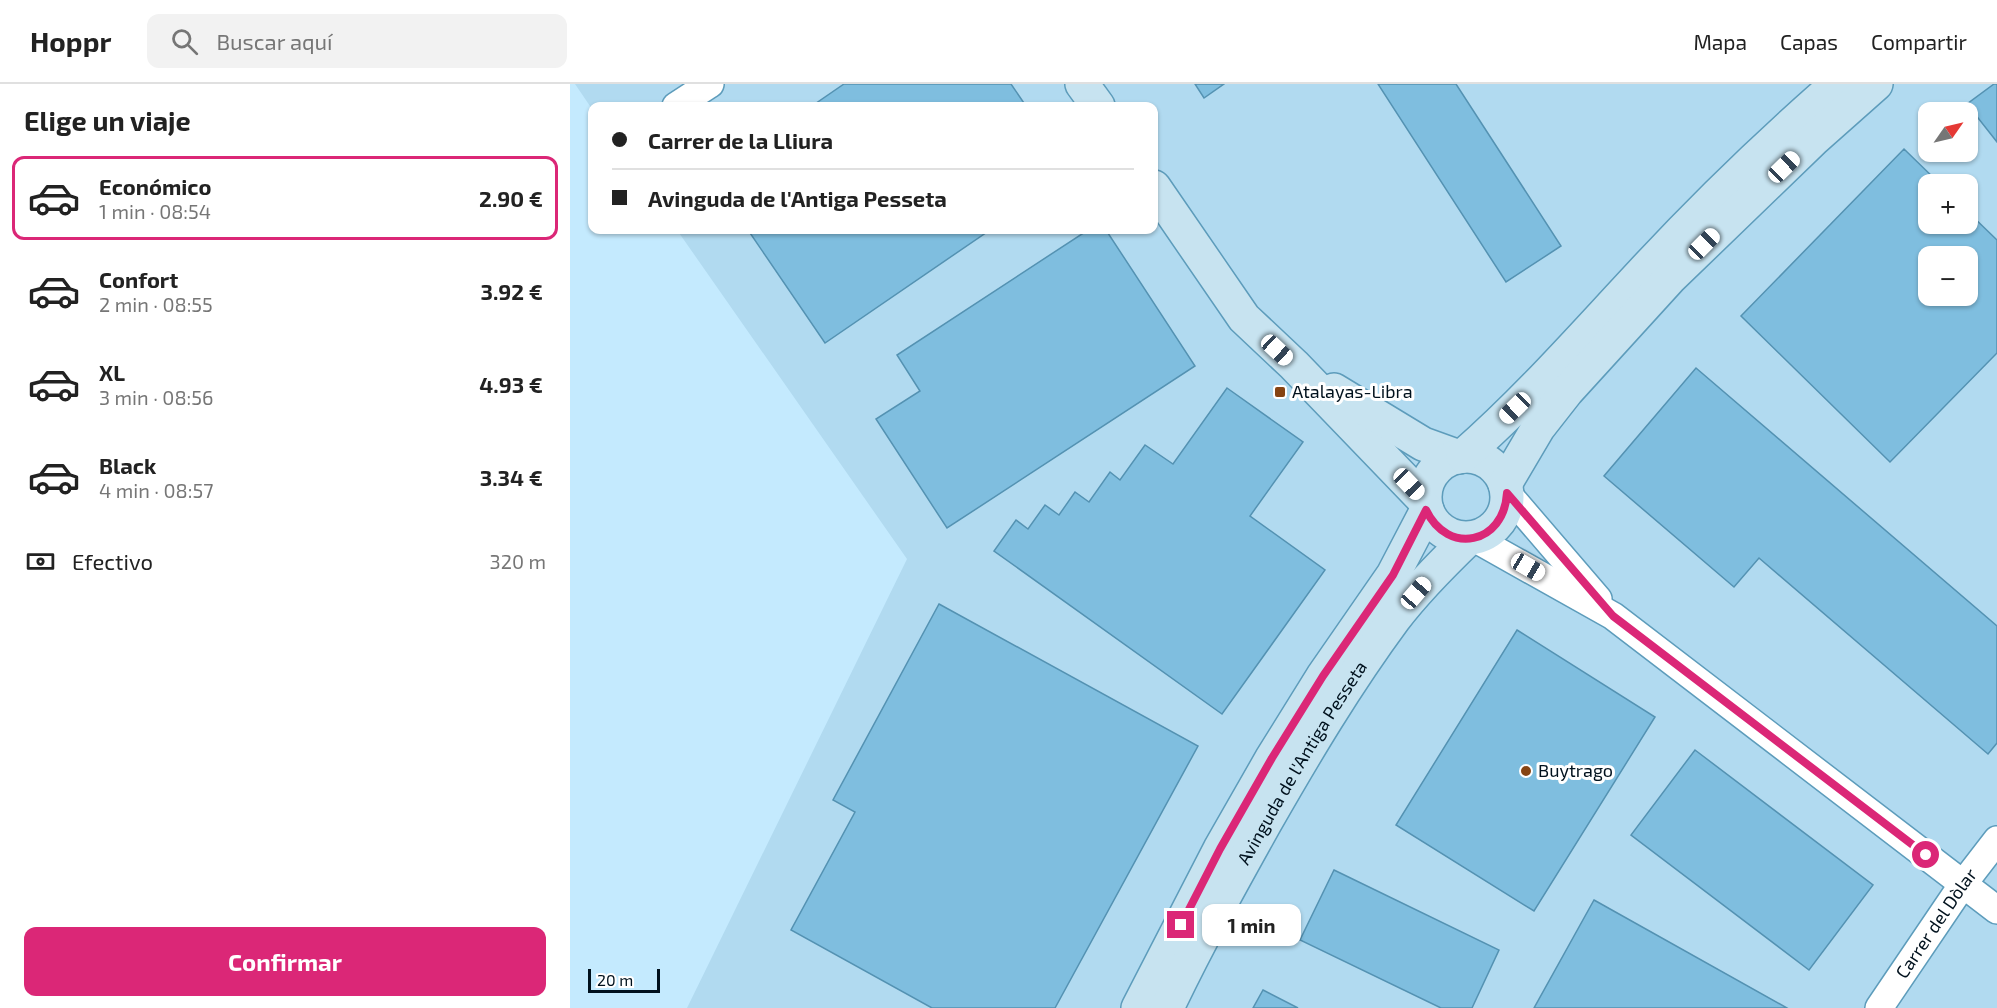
<!DOCTYPE html>
<html lang="es">
<head>
<meta charset="utf-8">
<style>
  :root { --surface:#fff; --page:#f2f2f2; --text:#222; --muted:#767676; --line:#e0e0e0; --accent:#db2777 }
  body { margin:0; font-family:"Exo 2",sans-serif; background:var(--page); color:var(--text); height:100vh; display:flex; flex-direction:column; font-size:22px; white-space:nowrap }
  * { box-sizing:border-box; margin:0 }
  p { font-size:20px; color:var(--muted) }
  .icon { flex:none; width:33px; height:33px; fill:none; stroke:currentColor; stroke-width:2; stroke-linecap:round; stroke-linejoin:round }
  .map { position:relative; flex:1; overflow:hidden }
  .panel { display:flex; flex-direction:column; background:var(--surface); width:570px }
  .panel>* { flex:none }
  .banner { position:absolute; left:18px; top:18px; width:570px; height:132px; border-radius:12px; box-shadow:0 2px 4px #0004; display:grid; align-content:center; height:132px; padding:0 24px; background:var(--surface) }
  .needle { width:39px; rotate:56deg }
  .tools { position:absolute; left:1348px; top:18px; display:grid; gap:12px }
  .tools a { display:grid; place-items:center; width:60px; height:60px; border-radius:12px; background:var(--surface); box-shadow:0 2px 4px #0004; font-size:30px }
  .scale { position:absolute; left:18px; bottom:15px; width:72px; box-sizing:border-box; padding-left:6px; border:3px solid #00111d; border-top:0; font-size:16px; line-height:21px; white-space:nowrap; color:#00111d; -webkit-text-stroke:4px #fff; paint-order:stroke }
  .end { position:absolute; width:27px; height:27px; margin:-14px; border:8px solid #db2777; background:#fff; box-shadow:0 0 0 3px #fff }
  .from { border-radius:50% }
  .bubble { position:absolute; height:42px; border-radius:12px; background:var(--surface); box-shadow:0 2px 4px #0004; font-size:20px; font-weight:700; line-height:42px; text-align:center }
  .car { position:absolute; width:18px; height:36px; margin:-18px -9px; border-radius:8px; box-shadow:0 0 4px 2px #0007; background:linear-gradient(#fff 24%,#345 0 40%,#fff 0 76%,#345 0 86%,#fff 0) }
  .banner b { display:flex; align-items:center; gap:21px; height:57px; font-size:22px }
  .banner b+b { border-top:2px solid var(--line) }
  .banner i { width:15px; height:15px; background:var(--text) }
  ul { padding:0; list-style:none }
  li { display:flex; align-items:center; gap:18px; height:84px; margin:0 12px 9px; padding:0 12px; border:3px solid transparent; border-radius:12px }
  li div { flex:1 }
  li b { display:block; font-size:22px }
  li em { font-style:normal; font-weight:700 }
  li.active { border-color:var(--accent) }
  li>.icon { width:54px; height:54px; stroke-width:1.5 }
  h2 { padding:0 24px; font-size:27px; line-height:72px }
  .pay { display:flex; align-items:center; gap:15px; height:66px; padding:0 24px; font-size:22px }
  .pay p { margin-inline-start:auto }
  .action { display:flex; gap:12px; margin-top:auto; padding:12px 24px }
  .action a { flex:1; height:69px; border-radius:12px; background:var(--accent); color:#fff; font-size:24px; font-weight:700; line-height:69px; text-align:center }
  header { display:flex; align-items:center; gap:36px; box-sizing:border-box; height:84px; padding:0 30px; background:var(--surface); border-bottom:2px solid var(--line) }
  header strong { font-size:28px }
  nav { display:flex; gap:33px; margin-inline-start:auto; font-size:21px }
  .search { width:420px; height:54px; background:var(--page); display:flex; align-items:center; gap:15px; box-sizing:border-box; padding:0 21px; border-radius:12px; color:var(--muted); font-size:22px }
  main { display:flex; flex:1; min-height:0 }
  .map>svg:first-child { display:block }
  .built { fill:#b1daf0; fill-rule:evenodd }
  .building { fill:#7fbedf; stroke:#5492b2; stroke-width:1.5; fill-rule:evenodd }
  .lines { fill:none; stroke-linecap:round; stroke-linejoin:round }
  .street-casing { stroke:#5d9cbb; stroke-width:30 }
  .secondary-casing { stroke:#5d9cbb; stroke-width:36 }
  .street { stroke:#fff; stroke-width:27 }
  .secondary { stroke:#c7e3f0; stroke-width:33 }
  .route { stroke:#db2777; stroke-width:8 }
  .poi-dot { fill:#864413; stroke:#fff; stroke-width:2 }
  .labels { text-anchor:middle; stroke-width:6; stroke-linejoin:round; paint-order:stroke }
  .poi-label { font-size:18px; fill:#00111d; stroke:#fff; text-anchor:start }
  .street-label { font-size:18px; fill:#00111d; stroke:#fff }
</style>
</head>
<body>
<header>
<strong>Hoppr</strong>
<div class="search"><svg class="icon" aria-label="search" viewBox="0 0 24 24"><circle cx="10" cy="10" r="6"/><path d="M15 15l6 6"/></svg>Buscar aquí</div>
<nav><a>Mapa</a><a>Capas</a><a>Compartir</a></nav>
</header>
<main>
<section class="panel">
<h2>Elige un viaje</h2>
<ul>
<li class="active"><svg class="icon" aria-label="car" viewBox="0 0 24 24"><path d="M5 17H2v-5l4-1 3-4h7l3 4 3 1v5h-3M9 17h6M6 11h13"/><circle cx="7" cy="17" r="2"/><circle cx="17" cy="17" r="2"/></svg><div><b>Económico</b><p>1 min · 08:54</p></div><em>2.90 €</em></li>
<li><svg class="icon" aria-label="car" viewBox="0 0 24 24"><path d="M5 17H2v-5l4-1 3-4h7l3 4 3 1v5h-3M9 17h6M6 11h13"/><circle cx="7" cy="17" r="2"/><circle cx="17" cy="17" r="2"/></svg><div><b>Confort</b><p>2 min · 08:55</p></div><em>3.92 €</em></li>
<li><svg class="icon" aria-label="car" viewBox="0 0 24 24"><path d="M5 17H2v-5l4-1 3-4h7l3 4 3 1v5h-3M9 17h6M6 11h13"/><circle cx="7" cy="17" r="2"/><circle cx="17" cy="17" r="2"/></svg><div><b>XL</b><p>3 min · 08:56</p></div><em>4.93 €</em></li>
<li><svg class="icon" aria-label="car" viewBox="0 0 24 24"><path d="M5 17H2v-5l4-1 3-4h7l3 4 3 1v5h-3M9 17h6M6 11h13"/><circle cx="7" cy="17" r="2"/><circle cx="17" cy="17" r="2"/></svg><div><b>Black</b><p>4 min · 08:57</p></div><em>3.34 €</em></li>
</ul>
<div class="pay"><svg class="icon" aria-label="cash" viewBox="0 0 24 24"><path d="M3 7h18v10H3z"/><circle cx="12" cy="12" r="2"/></svg>Efectivo<p>320 m</p></div>
<div class="action"><a>Confirmar</a></div>
</section>
<div class="map">
<svg width="1427" height="924" viewBox="0 0 1427 924">
  <rect width="100%" height="100%" fill="#c4eafe"/>
  <path class="built" d="M5 0H1427V924H117L337 475 107 146H584V22H22V25ZM1359 28H1398V68H1359ZM1359 100H1398V140H1359ZM1359 172H1398V212H1359Z"/>
  <path class="building" d="M274 0H441L456 22H242Z
    M625 0H654L634 14Z
    M808 0H886L991 162 936 198Z
    M1424 0H1427V58L1397 20Z
    M1334 65 1370 100H1359V140H1398V128L1427 156V269L1320 378 1171 232ZM1359 172H1398V212H1359Z
    M178 146H420L255 259Z
    M518 146H536L625 282 377 444 306 335 350 307 327 271Z
    M1126 284 1427 542V659L1418 670 1189 474 1164 503 1034 392Z
    M657 304 733 358 680 432 755 486 652 630 424 467 446 436 458 445 475 421 489 431 505 408 519 418 540 388 550 396 575 361 603 380Z
    M369 520 628 662 485 924H362L221 846 285 728 263 716Z
    M947 546 1085 633 964 827 826 741Z
    M1125 666 1303 801 1239 886 1061 751Z
    M764 786 929 866 902 924H871L730 856Z
    M1024 816 1217 924H964Z
    M693 906 728 924H683Z"/>
  <g class="lines">
    <defs>
      <g id="street">
        <path d="M106 22 140 0"/>
        <path d="M937 409 1028 515"/>
        <path d="M904 454 1043 532 1427 826"/>
        <path id="s1" d="M1309 924 1393 800 1427 756"/>
      </g>
      <g id="secondary">
        <path d="M512 0 528 22"/>
        <path d="M584 103 674 234 724 281 854 416"/>
        <path d="M764 306 853 360 889 373"/>
        <circle cx="896" cy="413" r="41"/>
        <path d="M893 372C957 316 1013 252 1071 190 1133 123 1198 60 1267 0"/>
        <path d="M935 400 968 344 997 307 1100 194 1244 55 1306 0"/>
        <path d="M568 924 650 765 702 674 753 592 823 491 857 426"/>
        <path id="s2" d="M597 924C627 861 661 800 695 739 735 669 776 600 824 535 846 506 872 480 898 455"/>
      </g>
    </defs>
    <use href="#street" class="street-casing"/>
    <use href="#secondary" class="secondary-casing"/>
    <use href="#street" class="street"/>
    <use href="#secondary" class="secondary"/>
  </g>
  <g class="lines">
    <path class="route" d="M611 841 650 765 702 674 753 592 823 491 856 426C878 472 934 460 937 409L1043 532 1356 771"/>
  </g>
  <g class="poi-dot">
    <rect x="704" y="302" width="12" height="12" rx="3"/>
    <circle cx="956" cy="687" r="6"/>
  </g>
  <g class="labels">
    <g class="poi-label">
      <text x="722" y="314">Atalayas-Libra</text>
      <text x="968" y="693">Buytrago</text>
    </g>
    <g class="street-label">
      <text dy="6" stroke="none"><textPath href="#s2" startOffset="280">Avinguda de l'Antiga Pesseta</textPath></text>
      <text dy="6" stroke="none"><textPath href="#s1" startOffset="102">Carrer del Dòlar</textPath></text>
    </g>
  </g>
</svg>
<div class="tools">
<a><svg class="needle" viewBox="-14 -14 28 28"><path d="M0-13l5 13h-10z" fill="#e53935"/><path d="M0 13l5-13h-10z" fill="#767676"/></svg></a>
<a>+</a>
<a>−</a>
</div>
<div class="scale">20 m</div>
<i class="end from" style="left:1356px;top:771px"></i>
<i class="end" style="left:611px;top:841px"></i>
<div class="bubble" style="left:632px;top:820px;width:99px">1 min</div>
<i class="car" style="left:1214px;top:83px;rotate:46deg"></i>
<i class="car" style="left:1134px;top:160px;rotate:45deg"></i>
<i class="car" style="left:707px;top:266px;rotate:133deg"></i>
<i class="car" style="left:945px;top:324px;rotate:226deg"></i>
<i class="car" style="left:839px;top:400px;rotate:136deg"></i>
<i class="car" style="left:958px;top:483px;rotate:120deg"></i>
<i class="car" style="left:846px;top:509px;rotate:41deg"></i>
<div class="banner">
<b><i class="from"></i>Carrer de la Lliura</b>
<b><i></i>Avinguda de l'Antiga Pesseta</b>
</div>
</div>
</main>
</body>
</html>
